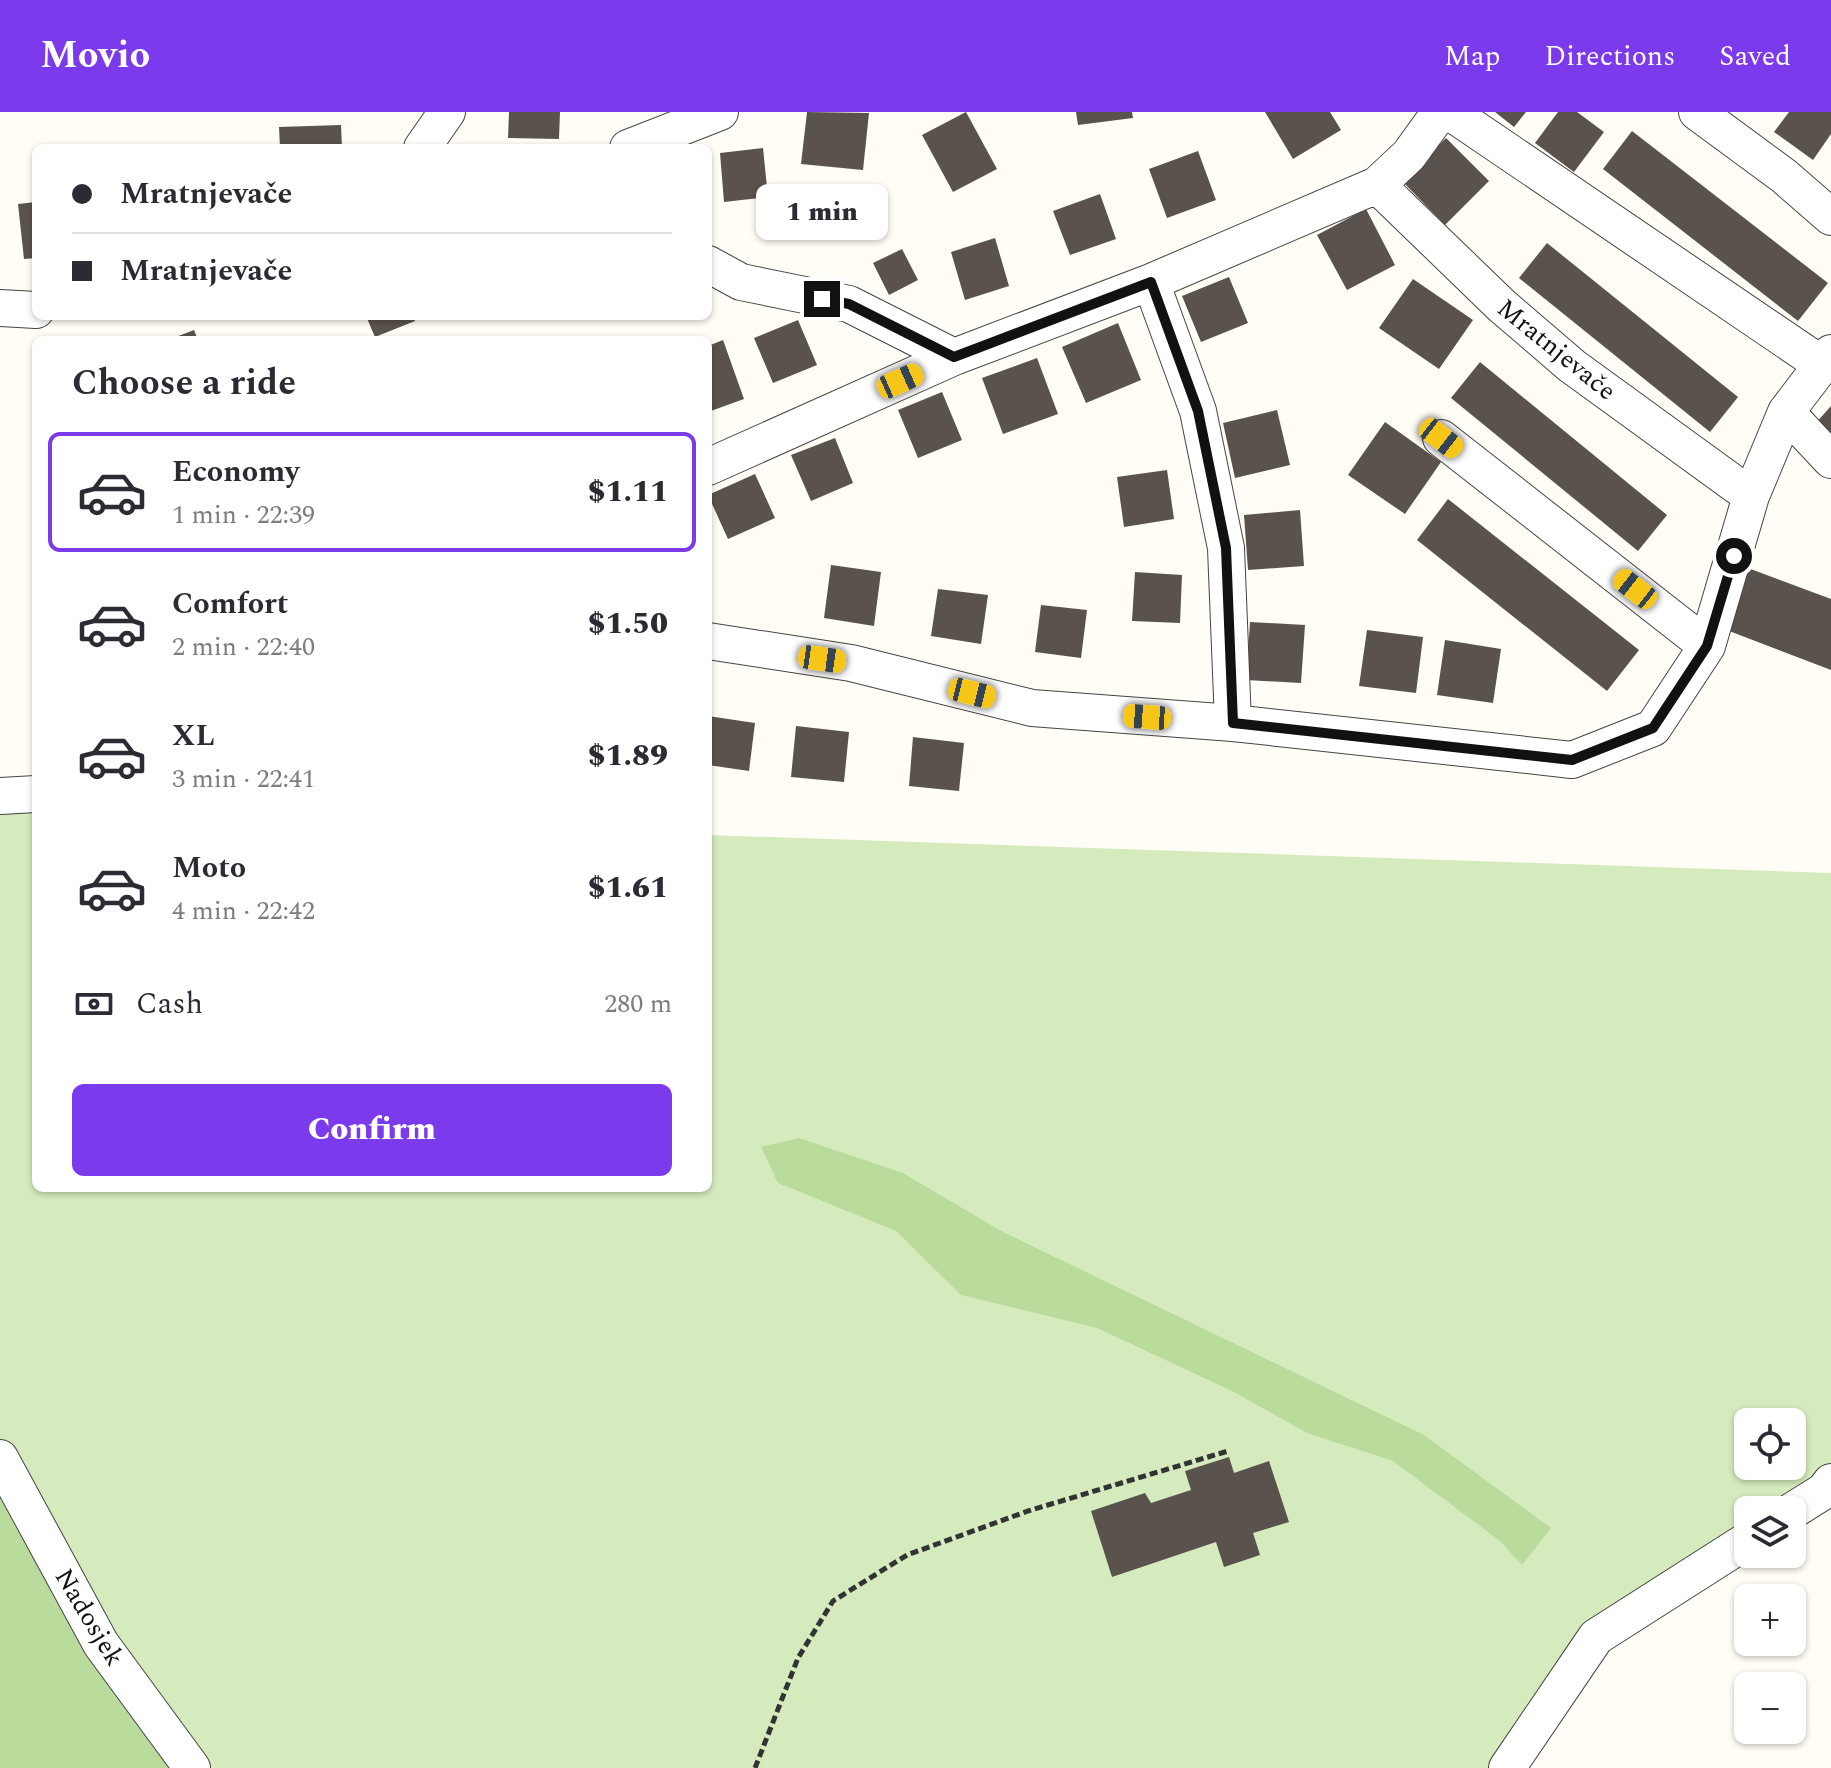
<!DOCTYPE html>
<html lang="en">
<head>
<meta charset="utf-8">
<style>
  :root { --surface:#fff; --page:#f7f7f7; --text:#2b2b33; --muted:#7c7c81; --line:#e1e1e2; --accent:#7c3aed }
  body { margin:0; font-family:Spectral,serif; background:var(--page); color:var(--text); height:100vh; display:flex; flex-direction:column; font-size:30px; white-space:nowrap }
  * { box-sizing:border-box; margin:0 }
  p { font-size:26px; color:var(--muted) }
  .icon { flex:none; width:44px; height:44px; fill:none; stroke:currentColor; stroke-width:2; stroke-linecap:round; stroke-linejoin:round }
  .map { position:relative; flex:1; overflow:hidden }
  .sheet { position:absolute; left:32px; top:224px; width:680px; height:856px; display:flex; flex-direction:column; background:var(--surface); border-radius:12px; box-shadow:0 2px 6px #0004 }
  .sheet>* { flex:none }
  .top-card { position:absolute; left:32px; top:32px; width:680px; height:176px; border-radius:12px; box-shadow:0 2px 6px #0004; display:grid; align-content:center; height:176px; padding:0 40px; background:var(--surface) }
  .tools { position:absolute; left:1734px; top:1296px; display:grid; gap:16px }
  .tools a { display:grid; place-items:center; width:72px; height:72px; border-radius:12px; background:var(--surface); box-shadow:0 2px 6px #0004; font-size:40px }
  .end { position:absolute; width:36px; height:36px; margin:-18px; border:10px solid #111; background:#fff; box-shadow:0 0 0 4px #fff }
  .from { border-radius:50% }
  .bubble { position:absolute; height:56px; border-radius:12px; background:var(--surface); box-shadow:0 2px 6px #0004; font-size:26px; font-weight:800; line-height:56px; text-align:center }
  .car { position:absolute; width:24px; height:48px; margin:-24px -12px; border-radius:10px; box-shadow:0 0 6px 2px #0007; background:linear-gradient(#f5c518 24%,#345 0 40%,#f5c518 0 76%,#345 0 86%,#f5c518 0) }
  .top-card b { display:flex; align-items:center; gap:28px; height:76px; font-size:30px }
  .top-card b+b { border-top:2px solid var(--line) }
  .top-card i { width:20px; height:20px; background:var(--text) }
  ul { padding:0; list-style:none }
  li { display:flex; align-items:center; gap:24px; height:120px; margin:0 16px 12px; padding:0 24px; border:4px solid transparent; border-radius:12px }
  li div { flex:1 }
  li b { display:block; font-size:30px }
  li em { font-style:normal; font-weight:800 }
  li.current { border-color:var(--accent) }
  li>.icon { width:72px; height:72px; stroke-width:1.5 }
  h2 { padding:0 40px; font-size:36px; line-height:96px }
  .pay { display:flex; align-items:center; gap:20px; height:88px; padding:0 40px; font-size:30px }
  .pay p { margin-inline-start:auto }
  .button { display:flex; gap:16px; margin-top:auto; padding:16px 40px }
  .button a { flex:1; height:92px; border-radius:12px; background:var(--accent); color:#fff; font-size:32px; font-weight:800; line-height:92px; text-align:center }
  header { display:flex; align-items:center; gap:48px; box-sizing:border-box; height:112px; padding:0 40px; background:var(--accent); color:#fff }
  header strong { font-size:38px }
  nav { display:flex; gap:44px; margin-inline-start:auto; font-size:28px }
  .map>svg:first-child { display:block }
  .green { fill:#d5ebbd; fill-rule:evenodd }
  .forest { fill:#b9dc9c }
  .building { fill:#5a524d }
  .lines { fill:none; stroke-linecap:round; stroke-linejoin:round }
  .minor-casing { stroke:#444; stroke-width:38 }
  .path { stroke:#333; stroke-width:5; stroke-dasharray:8 4; stroke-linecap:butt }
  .minor { stroke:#fff; stroke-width:36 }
  .route { stroke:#111; stroke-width:10 }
  .labels { text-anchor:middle; stroke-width:8; stroke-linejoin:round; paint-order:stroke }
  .street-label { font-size:26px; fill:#111; stroke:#fff }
</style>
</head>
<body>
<header>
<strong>Movio</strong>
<nav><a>Map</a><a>Directions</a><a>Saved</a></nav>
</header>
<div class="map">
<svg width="1831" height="1656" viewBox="0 0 1831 1656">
  <rect width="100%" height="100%" fill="#fffdf5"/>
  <path class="green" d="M36 687V1076H708V723L1831 761V1370L1792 1398H1748V1428L1596 1525 1507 1656H192L0 1346V690ZM1748 1310H1792V1354H1748Z"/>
  <path class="forest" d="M799 1026 903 1061 1001 1119 1424 1323 1551 1416 1522 1453 1500 1429 1393 1349 1307 1321 1232 1279 1097 1216 961 1183 896 1119 778 1071 761 1035Z
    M0 1339 26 1389 208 1656H0Z"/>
  <path class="building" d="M509 0H560L559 27 508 26Z
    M807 0 869 1 863 58 801 52Z
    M966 0 997 57 953 80 922 23Z
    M1076 0H1132L1133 6 1078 13Z
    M1265 0H1330L1341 18 1293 47Z
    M1495 0H1526L1514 15Z
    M1558 0H1577L1604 20 1574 60 1535 31Z
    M1789 0H1831V22L1813 48 1774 20Z
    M341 13 342 36H280L279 15Z
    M1632 19 1828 171 1798 209 1603 57Z
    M1446 26 1489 69 1445 113 1402 69Z
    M763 36 768 85 724 90 720 41Z
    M1198 39 1216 88 1167 106 1149 57Z
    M1100 82 1116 127 1070 143 1053 99Z
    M36 90V146L24 147 18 92Z
    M1366 97 1395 153 1347 178 1317 123Z
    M995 126 1009 174 965 188 951 140Z
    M1547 131 1738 285 1710 320 1519 166Z
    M902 137 918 168 889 183 873 151Z
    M1229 165 1248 211 1201 230 1182 184Z
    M1413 167 1473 208 1439 257 1379 216Z
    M366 204H413L415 209 375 225Z
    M798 208 817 253 773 271 754 226Z
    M1118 211 1141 268 1086 291 1062 235Z
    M194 218 198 228H168Z
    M723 228 744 287 708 300V234Z
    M1037 246 1058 302 1003 322 982 266Z
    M1480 250 1667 403 1638 439 1451 286Z
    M942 280 962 328 918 346 898 298Z
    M1831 294V327L1815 312Z
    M1277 298 1290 353 1235 366 1223 311Z
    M1385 310 1441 350 1405 402 1348 363Z
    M835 326 853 371 811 389 791 343Z
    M1167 358 1174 407 1124 415 1117 365Z
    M755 362 775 406 728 427 708 383Z
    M1448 387 1639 538 1607 579 1417 428Z
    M1300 398 1304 454 1248 458 1244 403Z
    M831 453 881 460 874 514 824 506Z
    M1748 456 1831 487V558L1724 517Z
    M1135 460 1182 463 1180 511 1132 509Z
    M938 477 988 483 981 532 931 524Z
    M1041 493 1087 498 1081 546 1035 540Z
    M1250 510 1305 513 1301 571 1246 568Z
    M1367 518 1423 525 1416 581 1359 574Z
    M1445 528 1501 537 1493 591 1437 583Z
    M708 604 755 611 749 659 708 653Z
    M796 614 849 620 844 670 791 665Z
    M913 625 964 631 959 679 909 674Z
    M1229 1345 1234 1361 1269 1349 1289 1410 1253 1421 1260 1443 1224 1455 1216 1430 1112 1465 1091 1399 1145 1381 1151 1391 1191 1378 1185 1359Z"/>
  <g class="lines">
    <defs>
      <path id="minor" d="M1450 0 1821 252
        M1697 0 1784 64 1831 105
        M422 36 447 0
        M628 36 720 0
        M1377 73 1501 193 1572 254 1751 384
        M708 152 741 170 849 192 954 245
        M1151 170 1198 299 1226 436 1233 611
        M0 196 36 198
        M1786 300 1831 348
        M1441 326 1707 534
        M708 355 954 245 1151 170 1377 73 1409 43 1440 0
        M708 529 851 551 1032 596 1233 611 1572 648 1653 616 1707 534 1751 384 1786 300 1831 241
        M0 684 36 682
        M0 1346 101 1532 192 1656
        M1792 1399 1824 1379 1831 1370
        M1507 1656 1596 1525 1748 1428"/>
    </defs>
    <use href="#minor" class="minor-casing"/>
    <path class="path" d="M755 1656 798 1546 833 1489 907 1443 1028 1399 1228 1339"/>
    <use href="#minor" class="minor"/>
  </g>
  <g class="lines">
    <path class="route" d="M822 187 849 192 954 245 1151 170 1198 299 1226 436 1233 611 1572 648 1653 616 1707 534 1734 444"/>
  </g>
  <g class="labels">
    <g class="street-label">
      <text transform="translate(1557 237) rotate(39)" y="9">Mratnjevače</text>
      <text transform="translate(90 1505) rotate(59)" y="9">Nadosjek</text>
    </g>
  </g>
</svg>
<div class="tools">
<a><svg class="icon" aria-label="locate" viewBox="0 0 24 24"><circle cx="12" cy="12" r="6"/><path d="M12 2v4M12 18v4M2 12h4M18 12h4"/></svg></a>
<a><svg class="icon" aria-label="layers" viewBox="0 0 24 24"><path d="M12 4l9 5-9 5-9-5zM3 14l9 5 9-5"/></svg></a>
<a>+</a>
<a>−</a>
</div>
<i class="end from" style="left:1734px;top:444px"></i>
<i class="end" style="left:822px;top:187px"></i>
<div class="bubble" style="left:756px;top:72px;width:132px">1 min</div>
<i class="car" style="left:900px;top:269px;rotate:66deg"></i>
<i class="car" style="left:1441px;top:326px;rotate:128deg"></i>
<i class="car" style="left:1635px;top:477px;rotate:308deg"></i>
<i class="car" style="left:822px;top:547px;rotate:98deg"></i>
<i class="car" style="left:972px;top:581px;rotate:104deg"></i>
<i class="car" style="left:1147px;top:605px;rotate:274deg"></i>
<div class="top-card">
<b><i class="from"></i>Mratnjevače</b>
<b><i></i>Mratnjevače</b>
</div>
<section class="sheet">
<h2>Choose a ride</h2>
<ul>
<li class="current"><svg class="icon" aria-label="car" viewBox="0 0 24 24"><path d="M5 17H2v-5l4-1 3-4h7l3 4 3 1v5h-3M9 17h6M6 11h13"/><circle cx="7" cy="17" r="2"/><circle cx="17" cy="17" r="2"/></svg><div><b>Economy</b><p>1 min · 22:39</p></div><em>$1.11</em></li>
<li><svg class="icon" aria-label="car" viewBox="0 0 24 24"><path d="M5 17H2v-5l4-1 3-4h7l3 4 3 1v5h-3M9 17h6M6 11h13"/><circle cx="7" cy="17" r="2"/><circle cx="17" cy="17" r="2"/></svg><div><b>Comfort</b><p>2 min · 22:40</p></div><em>$1.50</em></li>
<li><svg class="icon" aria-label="car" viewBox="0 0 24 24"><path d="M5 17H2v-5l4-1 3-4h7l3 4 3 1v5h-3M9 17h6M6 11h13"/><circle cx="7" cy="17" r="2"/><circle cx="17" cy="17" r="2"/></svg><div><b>XL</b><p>3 min · 22:41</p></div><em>$1.89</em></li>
<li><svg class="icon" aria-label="car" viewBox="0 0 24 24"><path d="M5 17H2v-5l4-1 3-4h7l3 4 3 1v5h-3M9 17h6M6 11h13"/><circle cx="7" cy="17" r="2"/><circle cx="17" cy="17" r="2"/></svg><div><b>Moto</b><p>4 min · 22:42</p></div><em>$1.61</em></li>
</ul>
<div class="pay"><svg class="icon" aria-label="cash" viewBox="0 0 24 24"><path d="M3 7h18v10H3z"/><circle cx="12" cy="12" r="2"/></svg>Cash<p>280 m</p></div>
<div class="button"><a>Confirm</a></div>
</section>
</div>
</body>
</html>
